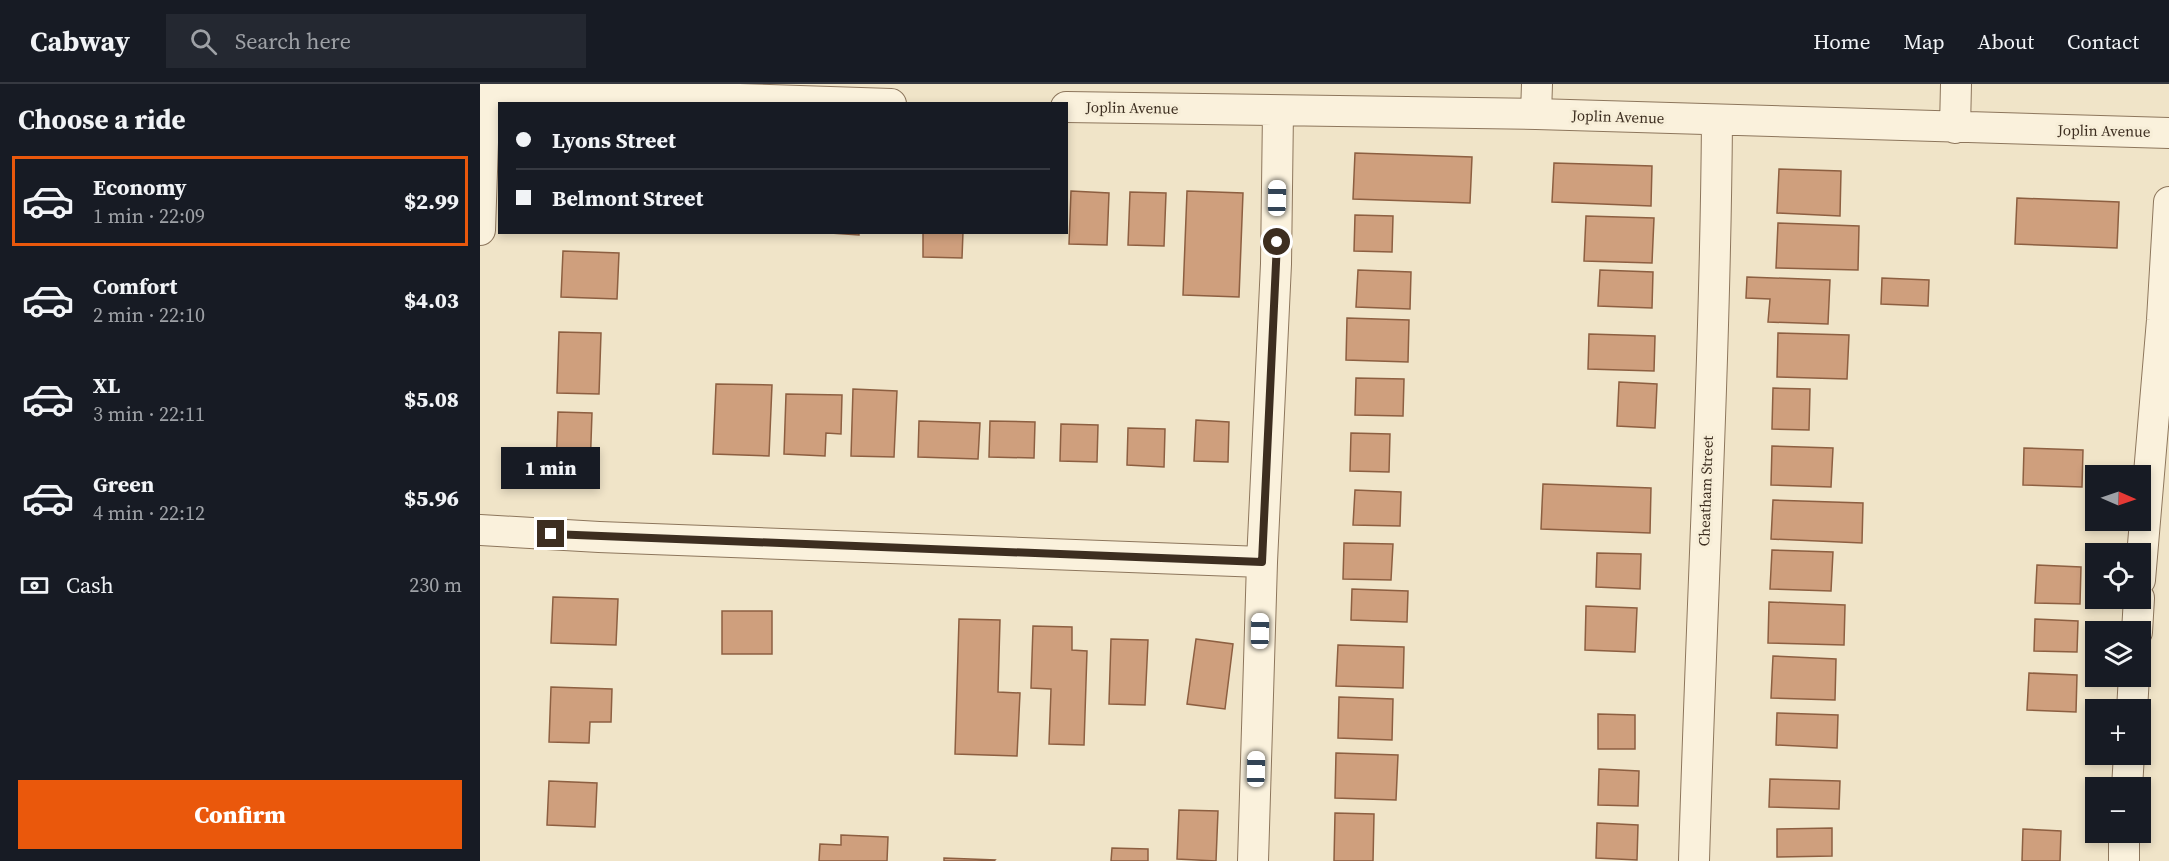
<!DOCTYPE html>
<html lang="en">
<head>
<meta charset="utf-8">
<style>
  :root { --surface:#171b24; --page:#242831; --text:#f1f3f6; --muted:#9ea1a6; --line:#363941; --accent:#ea580c }
  body { margin:0; font-family:"Source Serif 4",serif; background:var(--page); color:var(--text); height:100vh; display:flex; flex-direction:column; font-size:22px; white-space:nowrap }
  * { box-sizing:border-box; margin:0 }
  p { font-size:20px; color:var(--muted) }
  .icon { flex:none; width:33px; height:33px; fill:none; stroke:currentColor; stroke-width:2; stroke-linecap:round; stroke-linejoin:round }
  .map { position:relative; flex:1; overflow:hidden }
  .drawer { display:flex; flex-direction:column; background:var(--surface); width:480px }
  .drawer>* { flex:none }
  .guide { position:absolute; left:18px; top:18px; width:570px; height:132px; border-radius:0px; box-shadow:0 3px 9px #0003; display:grid; align-content:center; height:132px; padding:0 18px; background:var(--surface) }
  .needle { width:39px; rotate:92deg }
  .fabs { position:absolute; left:1605px; top:381px; display:grid; gap:12px }
  .fabs a { display:grid; place-items:center; width:66px; height:66px; border-radius:0px; background:var(--surface); box-shadow:0 3px 9px #0003; font-size:30px }
  .end { position:absolute; width:27px; height:27px; margin:-14px; border:8px solid #3d2e20; background:#fff; box-shadow:0 0 0 3px #fff }
  .from { border-radius:50% }
  .bubble { position:absolute; height:42px; border-radius:0px; background:var(--surface); box-shadow:0 3px 9px #0003; font-size:20px; font-weight:800; line-height:42px; text-align:center }
  .car { position:absolute; width:18px; height:36px; margin:-18px -9px; border-radius:8px; box-shadow:0 0 4px 2px #0007; background:linear-gradient(#fff 24%,#345 0 40%,#fff 0 76%,#345 0 86%,#fff 0) }
  .guide b { display:flex; align-items:center; gap:21px; height:57px; font-size:22px }
  .guide b+b { border-top:2px solid var(--line) }
  .guide i { width:15px; height:15px; background:var(--text) }
  ul { padding:0; list-style:none }
  li { display:flex; align-items:center; gap:18px; height:90px; margin:0 12px 9px; padding:0 6px; border:3px solid transparent; border-radius:0px }
  li div { flex:1 }
  li b { display:block; font-size:22px }
  li em { font-style:normal; font-weight:800 }
  li.current { border-color:var(--accent) }
  li>.icon { width:54px; height:54px; stroke-width:1.5 }
  h2 { padding:0 18px; font-size:27px; line-height:72px }
  .pay { display:flex; align-items:center; gap:15px; height:66px; padding:0 18px; font-size:22px }
  .pay p { margin-inline-start:auto }
  .primary-button { display:flex; gap:12px; margin-top:auto; padding:12px 18px }
  .primary-button a { flex:1; height:69px; border-radius:0px; background:var(--accent); color:#fff; font-size:24px; font-weight:800; line-height:69px; text-align:center }
  header { display:flex; align-items:center; gap:36px; box-sizing:border-box; height:84px; padding:0 30px; background:var(--surface); border-bottom:2px solid var(--line) }
  header strong { font-size:28px }
  nav { display:flex; gap:33px; margin-inline-start:auto; font-size:21px }
  .search { width:420px; height:54px; background:var(--page); display:flex; align-items:center; gap:15px; box-sizing:border-box; padding:0 21px; border-radius:0px; color:var(--muted); font-size:22px }
  main { display:flex; flex:1; min-height:0 }
  .map>svg:first-child { display:block }
  .building { fill:#cf9f7d; stroke:#8d5f41; stroke-width:1.5 }
  .lines { fill:none; stroke-linecap:round; stroke-linejoin:round }
  .minor-casing { stroke:#8d765c; stroke-width:32 }
  .minor { stroke:#faf1dc; stroke-width:30 }
  .route { stroke:#3d2e20; stroke-width:8 }
  .labels { text-anchor:middle; stroke-width:6; stroke-linejoin:round; paint-order:stroke }
  .street-label { font-size:15px; fill:#3d2e20; stroke:#f7eed8 }
</style>
</head>
<body>
<header>
<strong>Cabway</strong>
<div class="search"><svg class="icon" aria-label="search" viewBox="0 0 24 24"><circle cx="10" cy="10" r="6"/><path d="M15 15l6 6"/></svg>Search here</div>
<nav><a>Home</a><a>Map</a><a>About</a><a>Contact</a></nav>
</header>
<main>
<section class="drawer">
<h2>Choose a ride</h2>
<ul>
<li class="current"><svg class="icon" aria-label="car" viewBox="0 0 24 24"><path d="M5 17H2v-5l4-1 3-4h7l3 4 3 1v5h-3M9 17h6M6 11h13"/><circle cx="7" cy="17" r="2"/><circle cx="17" cy="17" r="2"/></svg><div><b>Economy</b><p>1 min · 22:09</p></div><em>$2.99</em></li>
<li><svg class="icon" aria-label="car" viewBox="0 0 24 24"><path d="M5 17H2v-5l4-1 3-4h7l3 4 3 1v5h-3M9 17h6M6 11h13"/><circle cx="7" cy="17" r="2"/><circle cx="17" cy="17" r="2"/></svg><div><b>Comfort</b><p>2 min · 22:10</p></div><em>$4.03</em></li>
<li><svg class="icon" aria-label="car" viewBox="0 0 24 24"><path d="M5 17H2v-5l4-1 3-4h7l3 4 3 1v5h-3M9 17h6M6 11h13"/><circle cx="7" cy="17" r="2"/><circle cx="17" cy="17" r="2"/></svg><div><b>XL</b><p>3 min · 22:11</p></div><em>$5.08</em></li>
<li><svg class="icon" aria-label="car" viewBox="0 0 24 24"><path d="M5 17H2v-5l4-1 3-4h7l3 4 3 1v5h-3M9 17h6M6 11h13"/><circle cx="7" cy="17" r="2"/><circle cx="17" cy="17" r="2"/></svg><div><b>Green</b><p>4 min · 22:12</p></div><em>$5.96</em></li>
</ul>
<div class="pay"><svg class="icon" aria-label="cash" viewBox="0 0 24 24"><path d="M3 7h18v10H3z"/><circle cx="12" cy="12" r="2"/></svg>Cash<p>230 m</p></div>
<div class="primary-button"><a>Confirm</a></div>
</section>
<div class="map">
<svg width="1689" height="777" viewBox="0 0 1689 777">
  <rect width="100%" height="100%" fill="#f0e4c8"/>
  <path class="building" d="M875 69 992 73 990 119 873 115Z
    M1074 79 1172 82 1171 122 1072 118Z
    M1299 85 1361 87 1360 132 1297 129Z
    M591 107 629 109 627 161 589 160Z
    M707 107 763 109 759 213 703 211Z
    M650 108 686 109 684 162 648 161Z
    M1537 114 1639 118 1637 164 1535 160Z
    M875 131 913 132 912 168 874 167Z
    M1106 132 1174 134 1172 179 1104 177Z
    M1298 139 1379 142 1378 186 1296 184Z
    M335 148H379V151Z
    M443 148H483L482 174 443 173Z
    M83 167 139 169 137 215 81 213Z
    M878 186 931 188 930 225 876 223Z
    M1120 186 1173 188 1172 224 1118 222Z
    M1267 193 1350 196 1348 240 1288 238 1290 215 1266 214Z
    M1402 194 1449 196 1448 222 1401 220Z
    M867 234 929 236 928 278 866 276Z
    M79 248 121 249 119 310 77 309Z
    M1298 249 1369 251 1367 295 1297 293Z
    M1109 250 1175 252 1174 287 1108 285Z
    M876 294 924 295 923 332 875 331Z
    M1139 298 1177 300 1175 344 1137 342Z
    M236 300 292 301 289 372 233 370Z
    M1293 304 1330 305 1329 346 1292 345Z
    M373 305 417 307 414 373 371 372Z
    M306 310 362 311 361 350 346 349 345 372 304 370Z
    M78 328 112 329 110 387 76 386Z
    M716 336 749 338 748 378 714 377Z
    M439 337 500 339 498 375 438 373Z
    M510 337 555 338 554 374 509 373Z
    M581 340 618 341 617 378 580 377Z
    M648 344 685 345 684 383 647 381Z
    M871 349 910 350 909 388 870 387Z
    M1292 362 1353 364 1351 403 1291 401Z
    M1544 364 1603 366 1602 403 1543 401Z
    M1063 400 1171 404 1170 449 1061 445Z
    M875 406 921 408 920 442 873 441Z
    M1293 416 1383 419 1382 459 1291 455Z
    M864 459 913 460 911 496 863 495Z
    M1292 466 1353 468 1351 507 1290 505Z
    M1117 469 1161 470 1160 505 1116 503Z
    M1557 481 1601 483 1600 520 1555 519Z
    M872 505 928 507 927 538 871 536Z
    M73 513 138 515 136 561 71 559Z
    M1289 518 1365 521 1364 561 1288 559Z
    M1106 522 1157 524 1155 568 1105 566Z
    M242 527H292V570H242Z
    M479 535 520 536 518 608 540 609 537 672 475 670Z
    M1555 535 1598 537 1597 568 1554 567Z
    M553 542 592 543V566L607 567 604 661 569 660 571 605 551 604Z
    M631 555 668 556 665 621 629 620Z
    M716 555 753 560 745 625 707 620Z
    M858 561 924 563 923 604 856 602Z
    M1293 572 1356 575 1355 616 1291 614Z
    M1549 589 1597 591 1596 628 1547 626Z
    M71 603 132 605 131 638H110L109 659 69 658Z
    M859 613 913 615 912 656 858 654Z
    M1297 629 1358 631 1357 664 1296 661Z
    M1118 630 1155 631V665H1118Z
    M856 669 918 671 916 716 855 714Z
    M1119 685 1159 687 1158 722 1118 721Z
    M1290 695 1360 697 1359 725 1289 723Z
    M69 697 117 699 115 743 67 741Z
    M699 726 738 727 736 777 697 775Z
    M855 729 894 730 893 777H854Z
    M1117 739 1158 741 1157 776 1116 774Z
    M1352 744V772L1297 773V745Z
    M1543 745 1581 747 1580 777H1542Z
    M361 751 408 753 407 777H339L340 760 361 761Z
    M632 764 668 765V777H631Z
    M464 774 515 776 514 777H464Z"/>
  <g class="lines">
    <defs>
      <path id="minor" d="M0 4 77 9 411 20
        M586 23 1056 30 1689 49
        M1056 30 1057 0
        M1475 44 1476 0
        M0 146 5 0
        M0 446 119 453 782 478
        M1660 496 1682 236 1689 118
        M1657 548 1659 514
        M1652 626 1654 592
        M1647 704 1649 670
        M773 777 782 478 796 180 798 27
        M1214 777C1221 530 1235 284 1237 37
        M1644 777V748"/>
    </defs>
    <use href="#minor" class="minor-casing"/>
    <use href="#minor" class="minor"/>
  </g>
  <g class="lines">
    <path class="route" d="M71 450 782 478 797 158"/>
  </g>
  <g class="labels">
    <g class="street-label">
      <text transform="translate(652 24) rotate(1)" y="5">Joplin Avenue</text>
      <text transform="translate(1138 33) rotate(2)" y="5">Joplin Avenue</text>
      <text transform="translate(1624 47) rotate(1)" y="5">Joplin Avenue</text>
      <text transform="translate(1226 407) rotate(-88)" y="5">Cheatham Street</text>
    </g>
  </g>
</svg>
<div class="fabs">
<a><svg class="needle" viewBox="-14 -14 28 28"><path d="M0-13l5 13h-10z" fill="#e53935"/><path d="M0 13l5-13h-10z" fill="#9ea1a6"/></svg></a>
<a><svg class="icon" aria-label="locate" viewBox="0 0 24 24"><circle cx="12" cy="12" r="6"/><path d="M12 2v4M12 18v4M2 12h4M18 12h4"/></svg></a>
<a><svg class="icon" aria-label="layers" viewBox="0 0 24 24"><path d="M12 4l9 5-9 5-9-5zM3 14l9 5 9-5"/></svg></a>
<a>+</a>
<a>−</a>
</div>
<i class="end from" style="left:797px;top:158px"></i>
<i class="end" style="left:71px;top:450px"></i>
<div class="bubble" style="left:21px;top:363px;width:99px">1 min</div>
<i class="car" style="left:797px;top:114px;rotate:1deg"></i>
<i class="car" style="left:780px;top:547px;rotate:1deg"></i>
<i class="car" style="left:776px;top:685px;rotate:1deg"></i>
<div class="guide">
<b><i class="from"></i>Lyons Street</b>
<b><i></i>Belmont Street</b>
</div>
</div>
</main>
</body>
</html>
